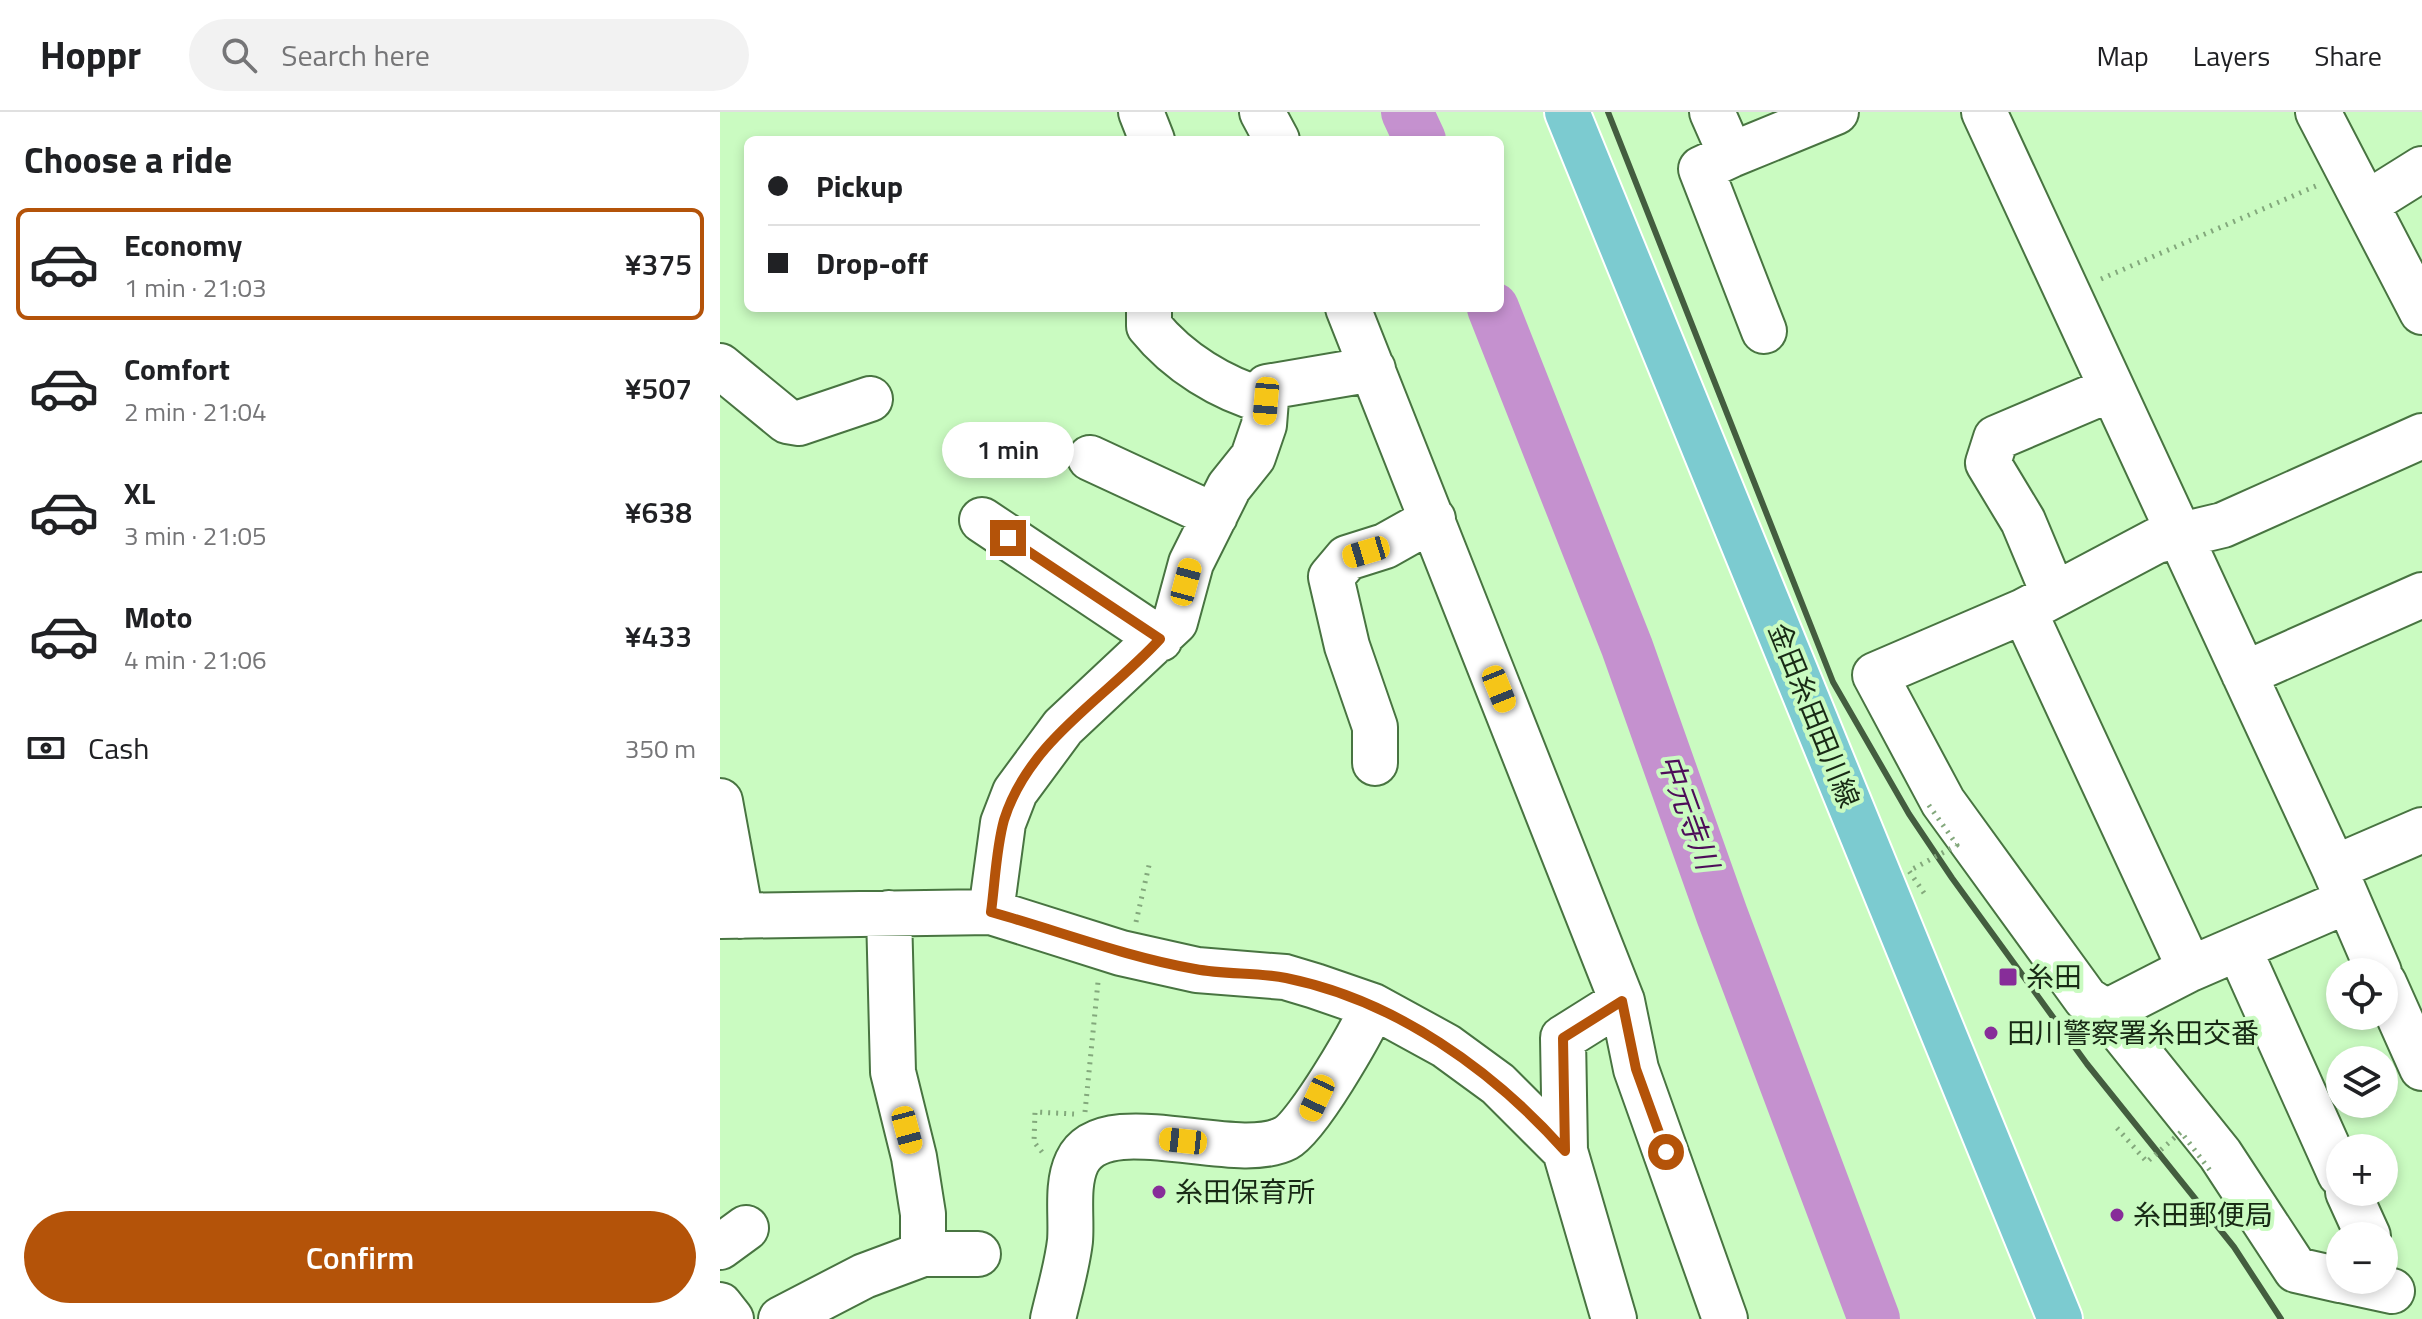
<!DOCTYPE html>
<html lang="en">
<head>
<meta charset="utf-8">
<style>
  :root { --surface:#fff; --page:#f2f2f2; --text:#202124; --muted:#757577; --line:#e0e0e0; --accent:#b45309 }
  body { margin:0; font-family:"Titillium Web","Noto Sans JP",sans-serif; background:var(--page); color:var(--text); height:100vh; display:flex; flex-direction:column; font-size:30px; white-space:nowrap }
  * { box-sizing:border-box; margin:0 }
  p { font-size:26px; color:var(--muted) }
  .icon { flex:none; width:44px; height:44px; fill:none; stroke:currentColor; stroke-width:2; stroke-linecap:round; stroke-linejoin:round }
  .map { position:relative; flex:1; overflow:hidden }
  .side { display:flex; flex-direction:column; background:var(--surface); width:720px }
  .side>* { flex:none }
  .guide { position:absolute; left:24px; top:24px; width:760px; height:176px; border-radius:12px; box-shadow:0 4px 12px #0003; display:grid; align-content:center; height:176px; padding:0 24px; background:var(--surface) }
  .fabs { position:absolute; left:1606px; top:846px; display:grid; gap:16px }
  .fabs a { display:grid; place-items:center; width:72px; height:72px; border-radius:50%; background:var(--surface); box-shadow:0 4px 12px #0003; font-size:40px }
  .end { position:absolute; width:36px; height:36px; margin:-18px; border:10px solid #b45309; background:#fff; box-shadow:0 0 0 4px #fff }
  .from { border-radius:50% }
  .bubble { position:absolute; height:56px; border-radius:28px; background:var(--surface); box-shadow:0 4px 12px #0003; font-size:26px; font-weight:600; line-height:56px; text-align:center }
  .car { position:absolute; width:24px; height:48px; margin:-24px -12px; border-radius:10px; box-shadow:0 0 6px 2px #0007; background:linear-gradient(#f5c518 24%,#345 0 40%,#f5c518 0 76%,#345 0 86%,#f5c518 0) }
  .guide b { display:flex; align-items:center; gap:28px; height:76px; font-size:30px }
  .guide b+b { border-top:2px solid var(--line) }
  .guide i { width:20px; height:20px; background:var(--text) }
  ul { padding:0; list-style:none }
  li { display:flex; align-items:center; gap:24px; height:112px; margin:0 16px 12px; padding:0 8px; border:4px solid transparent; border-radius:12px }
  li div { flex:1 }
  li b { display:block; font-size:30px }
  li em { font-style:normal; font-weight:600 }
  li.active { border-color:var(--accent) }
  li>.icon { width:72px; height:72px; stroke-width:1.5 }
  h2 { padding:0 24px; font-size:36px; line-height:96px }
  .pay { display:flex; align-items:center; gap:20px; height:88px; padding:0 24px; font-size:30px }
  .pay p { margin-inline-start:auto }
  .primary-button { display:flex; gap:16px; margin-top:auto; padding:16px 24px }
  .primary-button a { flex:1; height:92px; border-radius:48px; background:var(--accent); color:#fff; font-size:32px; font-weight:600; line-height:92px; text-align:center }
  header { display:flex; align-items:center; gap:48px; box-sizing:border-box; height:112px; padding:0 40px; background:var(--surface); border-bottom:2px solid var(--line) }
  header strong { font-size:38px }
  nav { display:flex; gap:44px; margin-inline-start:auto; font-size:28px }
  .search { width:560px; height:72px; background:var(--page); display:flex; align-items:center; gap:20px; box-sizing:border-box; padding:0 28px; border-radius:44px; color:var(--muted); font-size:30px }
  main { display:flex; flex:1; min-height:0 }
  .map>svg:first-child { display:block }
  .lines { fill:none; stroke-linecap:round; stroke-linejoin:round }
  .river { stroke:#c591cf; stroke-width:52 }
  .minor-casing { stroke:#487441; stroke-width:48 }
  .major-casing { stroke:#fff; stroke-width:48 }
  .path { stroke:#83a87c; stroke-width:5; stroke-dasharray:2 6; stroke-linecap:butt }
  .minor { stroke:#fff; stroke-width:44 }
  .major { stroke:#7ccbd0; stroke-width:44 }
  .rail { stroke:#435d3f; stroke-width:6 }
  .path-bridge { stroke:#83a87c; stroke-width:5; stroke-dasharray:2 6; stroke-linecap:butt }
  .route { stroke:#b45309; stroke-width:10 }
  .poi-dot { fill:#872d99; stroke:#cafbc1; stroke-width:3 }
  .labels { text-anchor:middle; stroke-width:8; stroke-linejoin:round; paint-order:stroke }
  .street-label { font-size:28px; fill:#182a15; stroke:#cafbc1 }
  .poi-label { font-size:28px; fill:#182a15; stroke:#cafbc1; text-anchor:start }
  .water-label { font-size:30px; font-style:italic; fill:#4d0d59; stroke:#cafbc1 }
</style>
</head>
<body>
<header>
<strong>Hoppr</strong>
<div class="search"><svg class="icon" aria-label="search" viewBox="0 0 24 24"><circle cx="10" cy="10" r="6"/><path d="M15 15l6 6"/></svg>Search here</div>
<nav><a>Map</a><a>Layers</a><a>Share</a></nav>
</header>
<main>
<section class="side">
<h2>Choose a ride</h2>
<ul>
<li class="active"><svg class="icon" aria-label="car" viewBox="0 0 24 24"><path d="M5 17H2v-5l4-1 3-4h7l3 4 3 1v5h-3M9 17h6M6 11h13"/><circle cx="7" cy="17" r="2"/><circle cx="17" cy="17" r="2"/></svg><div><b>Economy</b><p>1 min · 21:03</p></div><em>¥375</em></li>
<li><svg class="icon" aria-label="car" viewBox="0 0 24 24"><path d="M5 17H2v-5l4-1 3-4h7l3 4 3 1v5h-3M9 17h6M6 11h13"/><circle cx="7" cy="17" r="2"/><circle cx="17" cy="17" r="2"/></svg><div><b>Comfort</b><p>2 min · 21:04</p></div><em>¥507</em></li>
<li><svg class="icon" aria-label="car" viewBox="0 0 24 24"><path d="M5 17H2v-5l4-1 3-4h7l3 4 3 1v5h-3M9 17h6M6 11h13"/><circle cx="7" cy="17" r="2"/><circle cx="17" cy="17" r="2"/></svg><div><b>XL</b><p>3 min · 21:05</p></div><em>¥638</em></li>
<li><svg class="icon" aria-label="car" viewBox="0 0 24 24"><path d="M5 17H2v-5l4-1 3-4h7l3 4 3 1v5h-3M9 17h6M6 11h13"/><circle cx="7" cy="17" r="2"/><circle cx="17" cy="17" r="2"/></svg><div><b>Moto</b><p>4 min · 21:06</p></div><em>¥433</em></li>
</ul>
<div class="pay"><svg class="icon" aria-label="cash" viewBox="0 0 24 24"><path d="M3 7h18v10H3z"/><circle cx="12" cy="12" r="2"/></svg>Cash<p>350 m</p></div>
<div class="primary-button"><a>Confirm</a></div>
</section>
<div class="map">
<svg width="1702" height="1207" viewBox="0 0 1702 1207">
  <rect width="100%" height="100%" fill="#cafbc1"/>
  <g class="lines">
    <path class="river" d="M687 0 700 28
      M773 196 907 535 1002 803 1154 1207"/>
    <defs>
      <path id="minor" d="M421 0 432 28
        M542 0 557 28
        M992 0 1011 43 1116 0
        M1264 0 1614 756 1659 860
        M1598 0 1702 200
        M1011 43 981 57 1044 219
        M1646 92 1702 57
        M429 196V214C458 250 502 277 546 289
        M628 196 902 889 843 926 845 1039 894 1207
        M0 254 67 309 79 311 150 287
        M370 346 495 404
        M262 408 440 527
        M1334 483 1303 409 1268 351 1276 326 1391 277
        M1304 499 1155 563 1223 690 1366 887 1386 900 1470 857 1627 789
        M1524 562 1702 483
        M655 651V615L627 534 611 465 627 446 665 434 713 407
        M0 689 21 804
        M1614 756 1702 718
        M271 800 283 711 295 680 343 615 455 510 471 451 509 375 533 345 544 313 547 275 653 257
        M0 804 271 800 401 841 477 858 565 865 595 874 653 894 726 934 778 972 845 1039
        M1519 837 1620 1062
        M1470 857 1304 499 1436 429 1503 413 1702 324
        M1664 871 1702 956
        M902 889 916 957 1005 1207
        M1386 900 1500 1042 1576 1158 1620 1168
        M1628 1080 1648 1124
        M0 1135 26 1116
        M203 1142H258
        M1621 1168 1672 1179
        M0 1193 11 1207
        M61 1207 144 1164 203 1142V1102L194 1045 173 960 169 801
        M333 1207C339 1181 347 1155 350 1129 352 1105 346 1073 357 1050 384 993 515 1053 566 1026 588 1014 642 920 653 894"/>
      <path id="major" d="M847 0 1340 1207"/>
    </defs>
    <use href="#minor" class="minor-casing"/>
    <use href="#major" class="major-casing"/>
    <path class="path" d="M1381 167 1596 74
      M416 810 430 749
      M365 1000 378 870
      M322 1040 314 1030 315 1000 354 1002"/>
    <use href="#minor" class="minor"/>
    <use href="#major" class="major"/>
    <path class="rail" d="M888 0 1113 570 1189 702 1232 766 1367 952 1514 1135 1561 1207"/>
    <path class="path-bridge" d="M1204 781 1189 759 1237 733 1208 692
      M1397 1016 1427 1050 1461 1020 1492 1061"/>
  </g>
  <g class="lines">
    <path class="route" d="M288 426 440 527C386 586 309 628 284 708 276 737 275 771 271 800 339 819 406 845 475 857 505 863 537 860 566 866 675 888 773 958 845 1039L843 926 902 889 916 957 946 1040"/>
  </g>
  <g class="poi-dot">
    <rect x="1278" y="855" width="20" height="20" rx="4"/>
    <circle cx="1271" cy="921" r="8"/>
    <circle cx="439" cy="1080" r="8"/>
    <circle cx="1397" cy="1103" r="8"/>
  </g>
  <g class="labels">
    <g class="street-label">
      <text transform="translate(1094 603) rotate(68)" y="10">金田糸田田川線</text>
    </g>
    <g class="poi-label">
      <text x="1306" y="875">糸田</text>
      <text x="1287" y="931">田川警察署糸田交番</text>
      <text x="455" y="1090">糸田保育所</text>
      <text x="1413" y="1113">糸田郵便局</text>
    </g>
    <g class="water-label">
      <text transform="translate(968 700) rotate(70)" y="10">中元寺川</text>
    </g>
  </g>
</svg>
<div class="fabs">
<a><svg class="icon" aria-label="locate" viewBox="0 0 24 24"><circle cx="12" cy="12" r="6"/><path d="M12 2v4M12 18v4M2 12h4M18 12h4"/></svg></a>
<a><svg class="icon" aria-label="layers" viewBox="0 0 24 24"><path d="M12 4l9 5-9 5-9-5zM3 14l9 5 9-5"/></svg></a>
<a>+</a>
<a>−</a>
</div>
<i class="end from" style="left:946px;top:1040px"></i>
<i class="end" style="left:288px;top:426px"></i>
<div class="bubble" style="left:222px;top:310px;width:132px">1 min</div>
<i class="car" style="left:546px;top:289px;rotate:185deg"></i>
<i class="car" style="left:646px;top:440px;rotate:253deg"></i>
<i class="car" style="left:466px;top:470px;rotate:15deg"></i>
<i class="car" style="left:779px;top:577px;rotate:158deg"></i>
<i class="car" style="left:597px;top:986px;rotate:205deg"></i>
<i class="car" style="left:187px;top:1018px;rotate:165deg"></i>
<i class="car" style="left:463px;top:1029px;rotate:276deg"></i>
<div class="guide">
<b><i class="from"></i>Pickup</b>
<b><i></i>Drop-off</b>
</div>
</div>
</main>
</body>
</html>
